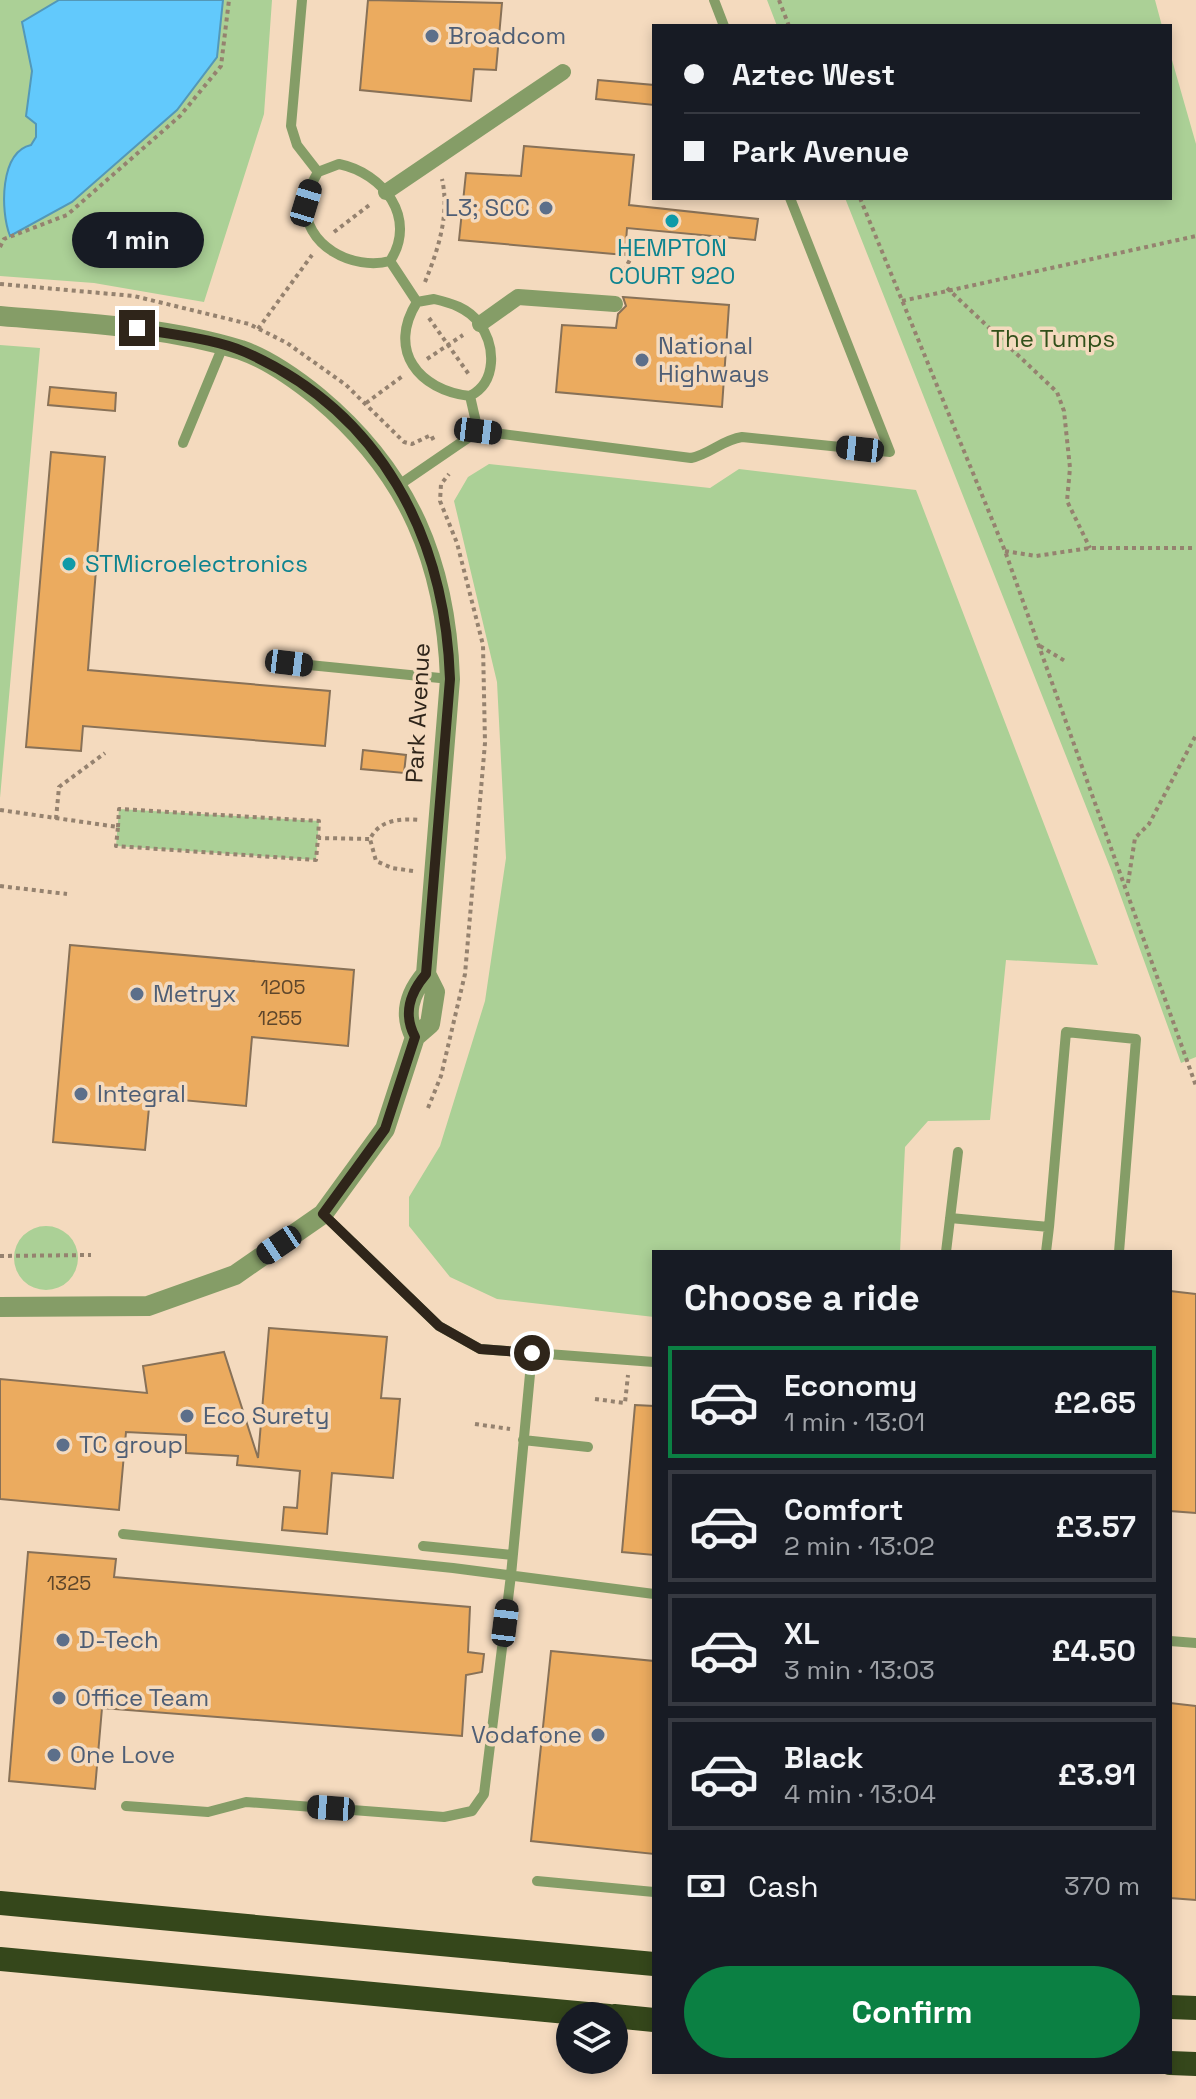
<!DOCTYPE html>
<html lang="en">
<head>
<meta charset="utf-8">
<style>
  :root { --surface:#171b24; --page:#20242c; --text:#f1f3f6; --muted:#9ea1a6; --line:#363941; --accent:#0b8043 }
  body { margin:0; font-family:"Space Grotesk",sans-serif; background:var(--page); color:var(--text); height:100vh; display:flex; flex-direction:column; font-size:30px; white-space:nowrap }
  * { box-sizing:border-box; margin:0 }
  p { font-size:26px; color:var(--muted) }
  .icon { flex:none; width:44px; height:44px; fill:none; stroke:currentColor; stroke-width:2; stroke-linecap:round; stroke-linejoin:round }
  .map { position:relative; flex:1; overflow:hidden }
  .details { position:absolute; left:652px; top:1250px; width:520px; height:824px; display:flex; flex-direction:column; background:var(--surface); border-radius:0px; box-shadow:0 4px 12px #0003 }
  .details>* { flex:none }
  .hud { position:absolute; left:652px; top:24px; width:520px; height:176px; border-radius:0px; box-shadow:0 4px 12px #0003; display:grid; align-content:center; height:176px; padding:0 32px; background:var(--surface) }
  .buttons { position:absolute; left:556px; top:2002px; display:grid; gap:16px }
  .buttons a { display:grid; place-items:center; width:72px; height:72px; border-radius:50%; background:var(--surface); box-shadow:0 4px 12px #0003; font-size:40px }
  .end { position:absolute; width:36px; height:36px; margin:-18px; border:10px solid #2f251a; background:#fff; box-shadow:0 0 0 4px #fff }
  .from { border-radius:50% }
  .bubble { position:absolute; height:56px; border-radius:28px; background:var(--surface); box-shadow:0 4px 12px #0003; font-size:26px; font-weight:700; line-height:56px; text-align:center }
  .car { position:absolute; width:24px; height:48px; margin:-24px -12px; border-radius:10px; box-shadow:0 0 6px 2px #0007; background:linear-gradient(#222 24%,#8ab4d8 0 40%,#222 0 76%,#8ab4d8 0 86%,#222 0) }
  .hud b { display:flex; align-items:center; gap:28px; height:76px; font-size:30px }
  .hud b+b { border-top:2px solid var(--line) }
  .hud i { width:20px; height:20px; background:var(--text) }
  ul { padding:0; list-style:none }
  li { display:flex; align-items:center; gap:24px; height:112px; margin:0 16px 12px; padding:0 16px; border:4px solid var(--line); border-radius:0px }
  li div { flex:1 }
  li b { display:block; font-size:30px }
  li em { font-style:normal; font-weight:700 }
  li.on { border-color:var(--accent) }
  li>.icon { width:72px; height:72px; stroke-width:1.5 }
  h2 { padding:0 32px; font-size:36px; line-height:96px }
  .pay { display:flex; align-items:center; gap:20px; height:88px; padding:0 32px; font-size:30px }
  .pay p { margin-inline-start:auto }
  .primary-button { display:flex; gap:16px; margin-top:auto; padding:16px 32px }
  .primary-button a { flex:1; height:92px; border-radius:48px; background:var(--accent); color:#fff; font-size:32px; font-weight:700; line-height:92px; text-align:center }
  .map>svg:first-child { display:block }
  .green { fill:#abd096 }
  .water { fill:#62c9fc; stroke:#5398b8; stroke-width:2 }
  .building { fill:#ebab5f; stroke:#887157; stroke-width:2 }
  .lines { fill:none; stroke-linecap:round; stroke-linejoin:round }
  .path { stroke:#95826f; stroke-width:4; stroke-dasharray:4 4; stroke-linecap:butt }
  .service { stroke:#859d67; stroke-width:10 }
  .pedestrian { stroke:#859d67; stroke-width:16 }
  .tertiary { stroke:#859d67; stroke-width:20 }
  .motorway { stroke:#35471b; stroke-width:24 }
  .route { stroke:#2f251a; stroke-width:10 }
  .service-dot { fill:#5c6f8a; stroke:#f4dabe; stroke-width:3 }
  .culture-dot { fill:#0f9aa8; stroke:#f4dabe; stroke-width:3 }
  .labels { text-anchor:middle; stroke-width:7; stroke-linejoin:round; paint-order:stroke }
  .number-label { font-size:20px; fill:#5e462b }
  .service-label { font-size:24px; fill:#4e5e75; stroke:#f4dabe; text-anchor:start }
  .culture-label { font-size:24px; fill:#0d838f; stroke:#f4dabe }
  .park-label { font-size:24px; fill:#31501a; stroke:#f4dabe }
  .street-label { font-size:24px; fill:#2f251a; stroke:#f4dabe }
</style>
</head>
<body>
<div class="map">
<svg width="1196" height="2099" viewBox="0 0 1196 2099">
  <rect width="100%" height="100%" fill="#f4dabe"/>
  <path class="green" d="M0 0H272L264 114 204 302 94 283 0 276Z
    M767 0H1155L1162 26H777Z
    M1170 53 1196 144V1057L1181 1063 1112 872 845 198H1170Z
    M0 345 40 348 0 798Z
    M489 464 710 488 739 469 916 490 1098 965 1006 960 990 1120 928 1121 905 1147 900 1252H654V1317L497 1299 450 1277 409 1226V1197L440 1146 485 1001 506 858 497 682 454 501 468 477Z
    M119 809 319 821 316 860 116 846Z
    M14 1258a32 32 0 1 1 64 0a32 32 0 1 1-64 0Z"/>
  <path class="water" d="M59 0H223L217 57 177 110 72 202 10 236C0 210 0 152 31 145L36 137V124L26 116 32 71 22 22Z"/>
  <path class="building" d="M368 0 502 3 496 70 474 69 471 101 360 90Z
    M598 80 654 85V105L596 99Z
    M524 146 634 155 629 205 758 219 755 240 627 228 625 255 459 240 466 173 521 176Z
    M623 297 729 305 722 407 556 392 562 325 616 328 618 314 626 306Z
    M50 387 116 393 115 411 48 405Z
    M51 452 105 457 88 670 330 691 325 746 83 726 81 751 26 747Z
    M363 750 406 755 404 773 361 769Z
    M70 945 354 970 348 1046 252 1037 246 1106 150 1097 145 1150 53 1142Z
    M1170 1291 1196 1294V1513L1170 1511Z
    M269 1328 387 1337 381 1398 400 1399 393 1478 332 1473 327 1534 282 1530 284 1507 297 1508 300 1471 237 1465 238 1456 186 1453V1435L126 1432 119 1510 0 1499V1379L147 1393 143 1366 224 1352 258 1458Z
    M635 1405 654 1406V1555L622 1552Z
    M28 1552 116 1559 114 1577 470 1607 468 1652 484 1654 482 1672 466 1675 462 1736 102 1708 95 1789 9 1781Z
    M551 1651 654 1661V1854L531 1841Z
    M1170 1703 1196 1706V1900L1170 1898Z"/>
  <g class="lines">
    <path class="path" d="M779 0 789 26
      M860 198 1005 551 1196 1086
      M334 232 372 203
      M0 247 4 239 67 215 180 116 221 66 229 0
      M425 282C438 250 450 214 442 179
      M0 284 134 296 249 324 287 343 346 385 404 442 412 444 431 435 434 441
      M616 285 642 238
      M947 288 1057 392 1064 411 1070 468 1067 501 1090 548
      M902 301 1196 236
      M429 318 470 376
      M258 329 312 255
      M427 359 463 335
      M366 403 404 375
      M1005 551 1036 556 1090 548H1196
      M1040 646 1065 661
      M0 810 118 827 116 846 316 860 318 838 370 839
      M56 819 59 787 105 753
      M118 827 119 809 319 821 318 838
      M413 871 392 868 376 861 370 839C379 820 400 818 420 820
      M1128 883 1135 838 1149 824 1196 735
      M0 886 67 894
      M428 1108 441 1076 465 974 485 743 483 645 457 543 440 501 441 484 449 474
      M0 1256 91 1255
      M595 1399 625 1403 628 1375
      M475 1424 510 1429"/>
    <path class="service" d="M302 0 291 126 297 145 318 172
      M714 0 724 26
      M339 164C383 173 418 218 390 261 354 271 302 246 306 201 307 191 313 181 318 172Z
      M390 261 417 302
      M434 299C451 303 468 308 479 323 496 346 497 382 470 396 418 390 387 350 417 302Z
      M478 431 691 458C710 454 722 440 742 437L890 452 790 198
      M183 443 223 346
      M399 485 478 431 470 396
      M289 663 450 679
      M323 1214 439 1326 480 1349 654 1362
      M950 1218 1049 1227 1046 1252
      M1049 1227 1066 1032 1136 1039 1119 1252
      M946 1252 958 1152
      M523 1440 588 1447
      M123 1534 453 1568 654 1594
      M423 1546 512 1555
      M1170 1641 1196 1643
      M126 1806 208 1812 246 1802 444 1817 472 1811 484 1794 511 1575 532 1353
      M537 1881 654 1892"/>
    <path class="pedestrian" d="M386 192 563 72
      M480 324 518 297 615 304"/>
    <path class="tertiary" d="M0 316C80 323 163 326 241 350 267 359 297 380 318 397 409 473 446 563 450 679L426 974 435 992 430 1024 415 1037 385 1129 323 1214 235 1275 148 1306 0 1307
      M415 1037C403 1014 409 994 426 974"/>
    <path class="motorway" d="M0 1903 654 1964
      M0 1959 609 2016
      M1170 2007 1196 2008
      M614 2016 654 2020
      M1170 2063 1196 2064"/>
  </g>
  <g class="lines">
    <path class="route" d="M137 328C171 335 213 338 245 352 381 412 445 536 450 679L426 974C409 994 403 1014 415 1037L385 1129 323 1214 439 1326 480 1349 532 1353"/>
  </g>
  <g class="service-dot">
    <circle cx="432" cy="36" r="8"/>
    <circle cx="546" cy="208" r="8"/>
    <circle cx="642" cy="360" r="8"/>
    <circle cx="137" cy="994" r="8"/>
    <circle cx="81" cy="1094" r="8"/>
    <circle cx="187" cy="1416" r="8"/>
    <circle cx="63" cy="1445" r="8"/>
    <circle cx="63" cy="1640" r="8"/>
    <circle cx="59" cy="1698" r="8"/>
    <circle cx="598" cy="1735" r="8"/>
    <circle cx="54" cy="1755" r="8"/>
  </g>
  <g class="culture-dot">
    <circle cx="672" cy="221" r="8"/>
    <circle cx="69" cy="564" r="8"/>
  </g>
  <g class="labels">
    <g class="number-label">
      <text x="283" y="994">1205</text>
      <text x="280" y="1025">1255</text>
      <text x="69" y="1590">1325</text>
    </g>
    <g class="service-label">
      <text x="448" y="44">Broadcom</text>
      <text x="530" y="216" text-anchor="end">L3; SCC</text>
      <text x="658" y="354">National<tspan x="658" dy="28">Highways</tspan></text>
      <text x="153" y="1002">Metryx</text>
      <text x="97" y="1102">Integral</text>
      <text x="203" y="1424">Eco Surety</text>
      <text x="79" y="1453">TC group</text>
      <text x="79" y="1648">D-Tech</text>
      <text x="75" y="1706">Office Team</text>
      <text x="582" y="1743" text-anchor="end">Vodafone</text>
      <text x="70" y="1763">One Love</text>
    </g>
    <g class="culture-label">
      <text x="672" y="256">HEMPTON<tspan x="672" dy="28">COURT 920</tspan></text>
      <text x="85" y="572" text-anchor="start">STMicroelectronics</text>
    </g>
    <g class="park-label">
      <text x="1053" y="347">The Tumps</text>
    </g>
    <g class="street-label">
      <text transform="translate(418 713) rotate(-87)" y="8">Park Avenue</text>
    </g>
  </g>
</svg>
<div class="buttons">
<a><svg class="icon" aria-label="layers" viewBox="0 0 24 24"><path d="M12 4l9 5-9 5-9-5zM3 14l9 5 9-5"/></svg></a>
</div>
<i class="end from" style="left:532px;top:1353px"></i>
<i class="end" style="left:137px;top:328px"></i>
<div class="bubble" style="left:72px;top:212px;width:132px">1 min</div>
<i class="car" style="left:306px;top:203px;rotate:17deg"></i>
<i class="car" style="left:478px;top:431px;rotate:97deg"></i>
<i class="car" style="left:860px;top:449px;rotate:276deg"></i>
<i class="car" style="left:289px;top:663px;rotate:97deg"></i>
<i class="car" style="left:279px;top:1245px;rotate:236deg"></i>
<i class="car" style="left:505px;top:1623px;rotate:7deg"></i>
<i class="car" style="left:331px;top:1808px;rotate:274deg"></i>
<div class="hud">
<b><i class="from"></i>Aztec West</b>
<b><i></i>Park Avenue</b>
</div>
<section class="details">
<h2>Choose a ride</h2>
<ul>
<li class="on"><svg class="icon" aria-label="car" viewBox="0 0 24 24"><path d="M5 17H2v-5l4-1 3-4h7l3 4 3 1v5h-3M9 17h6M6 11h13"/><circle cx="7" cy="17" r="2"/><circle cx="17" cy="17" r="2"/></svg><div><b>Economy</b><p>1 min · 13:01</p></div><em>£2.65</em></li>
<li><svg class="icon" aria-label="car" viewBox="0 0 24 24"><path d="M5 17H2v-5l4-1 3-4h7l3 4 3 1v5h-3M9 17h6M6 11h13"/><circle cx="7" cy="17" r="2"/><circle cx="17" cy="17" r="2"/></svg><div><b>Comfort</b><p>2 min · 13:02</p></div><em>£3.57</em></li>
<li><svg class="icon" aria-label="car" viewBox="0 0 24 24"><path d="M5 17H2v-5l4-1 3-4h7l3 4 3 1v5h-3M9 17h6M6 11h13"/><circle cx="7" cy="17" r="2"/><circle cx="17" cy="17" r="2"/></svg><div><b>XL</b><p>3 min · 13:03</p></div><em>£4.50</em></li>
<li><svg class="icon" aria-label="car" viewBox="0 0 24 24"><path d="M5 17H2v-5l4-1 3-4h7l3 4 3 1v5h-3M9 17h6M6 11h13"/><circle cx="7" cy="17" r="2"/><circle cx="17" cy="17" r="2"/></svg><div><b>Black</b><p>4 min · 13:04</p></div><em>£3.91</em></li>
</ul>
<div class="pay"><svg class="icon" aria-label="cash" viewBox="0 0 24 24"><path d="M3 7h18v10H3z"/><circle cx="12" cy="12" r="2"/></svg>Cash<p>370 m</p></div>
<div class="primary-button"><a>Confirm</a></div>
</section>
</div>
</body>
</html>
